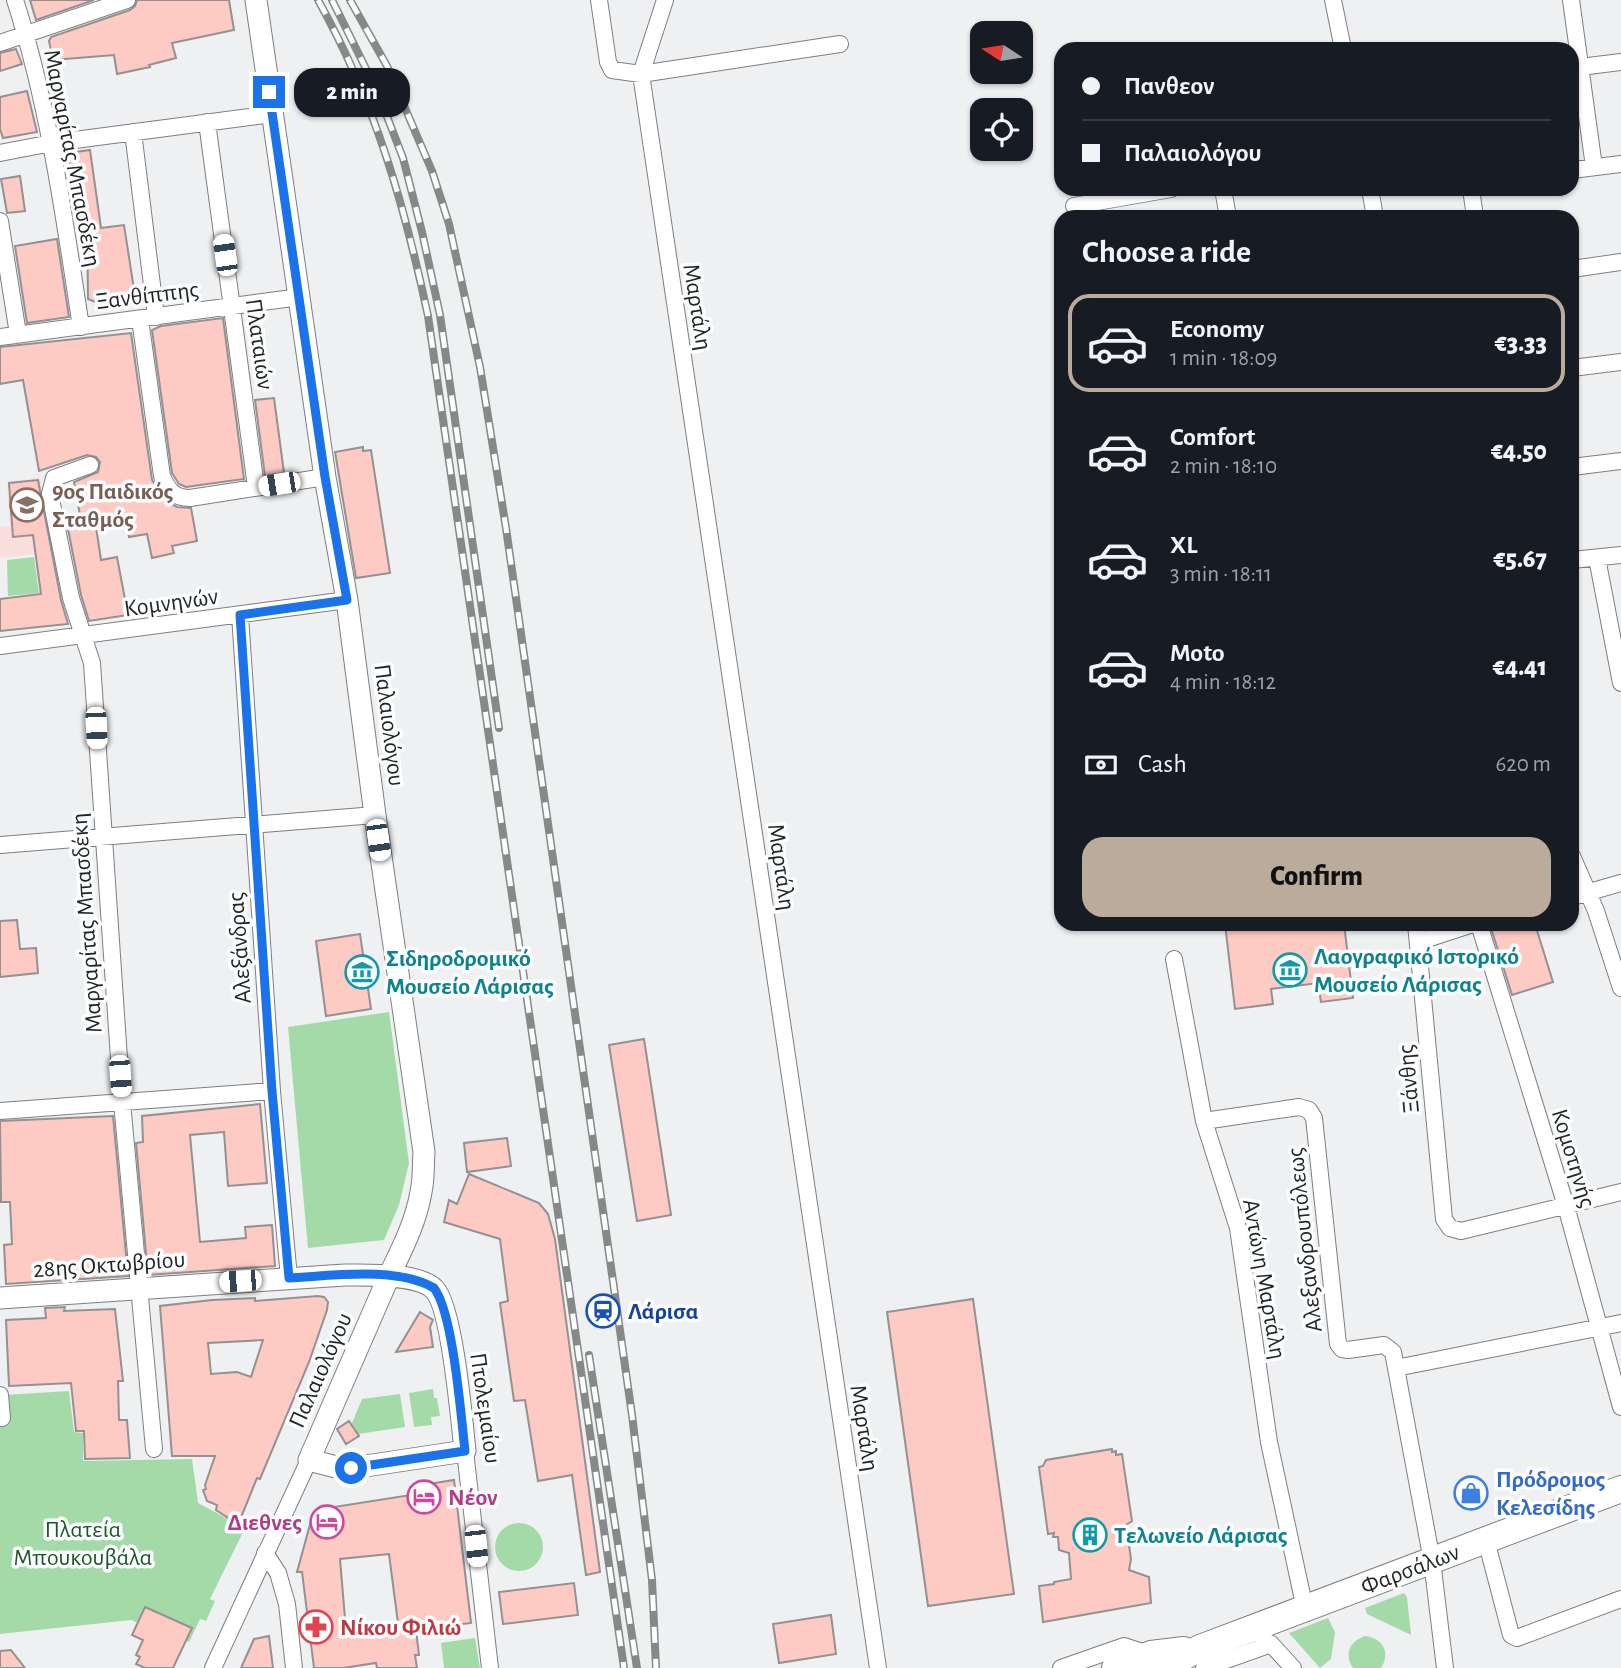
<!DOCTYPE html>
<html lang="en">
<head>
<meta charset="utf-8">
<style>
  :root { --surface:#171b24; --page:#242831; --text:#f1f3f6; --muted:#9ea1a6; --line:#363941; --accent:#baab9b }
  body { margin:0; font-family:"Alegreya Sans",sans-serif; background:var(--page); color:var(--text); height:100vh; display:flex; flex-direction:column; font-size:26px; white-space:nowrap }
  * { box-sizing:border-box; margin:0 }
  p { font-size:23px; color:var(--muted) }
  .icon { flex:none; width:38px; height:38px; fill:none; stroke:currentColor; stroke-width:2; stroke-linecap:round; stroke-linejoin:round }
  .map { position:relative; flex:1; overflow:hidden }
  .drawer { position:absolute; left:1054px; top:210px; width:525px; height:721px; display:flex; flex-direction:column; background:var(--surface); border-radius:21px; box-shadow:0 2px 5px #0004 }
  .drawer>* { flex:none }
  .banner { position:absolute; left:1054px; top:42px; width:525px; height:154px; border-radius:21px; box-shadow:0 2px 5px #0004; display:grid; align-content:center; height:154px; padding:0 28px; background:var(--surface) }
  .needle { width:46px; rotate:282deg }
  .fabs { position:absolute; left:970px; top:21px; display:grid; gap:14px }
  .fabs a { display:grid; place-items:center; width:63px; height:63px; border-radius:14px; background:var(--surface); box-shadow:0 2px 5px #0004; font-size:35px }
  .end { position:absolute; width:32px; height:32px; margin:-16px; border:9px solid #1a73e8; background:#fff; box-shadow:0 0 0 4px #fff }
  .from { border-radius:50% }
  .bubble { position:absolute; height:49px; border-radius:21px; background:var(--surface); box-shadow:0 2px 5px #0004; font-size:23px; font-weight:800; line-height:49px; text-align:center }
  .car { position:absolute; width:21px; height:42px; margin:-21px -10px; border-radius:9px; box-shadow:0 0 5px 2px #0007; background:linear-gradient(#fff 24%,#345 0 40%,#fff 0 76%,#345 0 86%,#fff 0) }
  .banner b { display:flex; align-items:center; gap:24px; height:66px; font-size:26px }
  .banner b+b { border-top:2px solid var(--line) }
  .banner i { width:18px; height:18px; background:var(--text) }
  ul { padding:0; list-style:none }
  li { display:flex; align-items:center; gap:21px; height:98px; margin:0 14px 10px; padding:0 14px; border:4px solid transparent; border-radius:21px }
  li div { flex:1 }
  li b { display:block; font-size:26px }
  li em { font-style:normal; font-weight:800 }
  li.current { border-color:var(--accent) }
  li>.icon { width:63px; height:63px; stroke-width:1.5 }
  h2 { padding:0 28px; font-size:32px; line-height:84px }
  .pay { display:flex; align-items:center; gap:18px; height:77px; padding:0 28px; font-size:26px }
  .pay p { margin-inline-start:auto }
  .button { display:flex; gap:14px; margin-top:auto; padding:14px 28px }
  .button a { flex:1; height:80px; border-radius:21px; background:var(--accent); color:#111; font-size:28px; font-weight:800; line-height:80px; text-align:center }
  .map>svg:first-child { display:block }
  .education { fill:#fadfdd }
  .green { fill:#a4daa8 }
  .building { fill:#fdcac4; stroke:#939191; stroke-width:2; fill-rule:evenodd }
  .lines { fill:none; stroke-linecap:round; stroke-linejoin:round }
  .minor-casing { stroke:#7d7e80; stroke-width:18 }
  .tertiary-casing { stroke:#7d7e80; stroke-width:23 }
  .primary-casing { stroke:#7d7e80; stroke-width:28 }
  .minor { stroke:#fff; stroke-width:16 }
  .tertiary { stroke:#fff; stroke-width:21 }
  .primary { stroke:#fff; stroke-width:26 }
  .rail-casing { stroke:#878888; stroke-width:8 }
  .rail { stroke:#fcfdff; stroke-width:5; stroke-dasharray:16; stroke-linecap:butt }
  .route { stroke:#1a73e8; stroke-width:9 }
  .labels { text-anchor:middle; stroke-width:7; stroke-linejoin:round; paint-order:stroke }
  .street-label { font-size:24px; fill:#232424; stroke:#fcfdff }
  .education-label { font-size:24px; font-weight:bold; fill:#785e54; stroke:#fcfdff; text-anchor:start }
  .culture-label { font-size:24px; font-weight:bold; fill:#0d838f; stroke:#fcfdff; text-anchor:start }
  .transit-label { font-size:24px; font-weight:bold; fill:#164399; stroke:#fcfdff; text-anchor:start }
  .shop-label { font-size:24px; font-weight:bold; fill:#366cbe; stroke:#fcfdff; text-anchor:start }
  .hotel-label { font-size:24px; font-weight:bold; fill:#b23c85; stroke:#fcfdff; text-anchor:start }
  .park-label { font-size:24px; fill:#195825; stroke:#fcfdff }
  .health-label { font-size:24px; font-weight:bold; fill:#be3a42; stroke:#fcfdff; text-anchor:start }
</style>
</head>
<body>
<div class="map">
<svg width="1621" height="1668" viewBox="0 0 1621 1668">
  <rect width="100%" height="100%" fill="#eff0f1"/>
  <path class="education" d="M40 477 55 552 0 558V527L10 526 7 483Z"/>
  <path class="green" d="M34 557 39 593 8 596 7 560Z
    M389 1012 409 1163 399 1205 384 1240 308 1248 288 1027Z
    M433 1389 434 1398H437L440 1416 431 1417 432 1425 414 1427 409 1393Z
    M69 1391 74 1432 83 1433V1461L192 1459 198 1503 245 1528 210 1599 215 1601 206 1621 200 1619 189 1642 131 1620 0 1634V1419L4 1395Z
    M400 1394 405 1427 358 1434 352 1423 362 1399Z
    M495 1547a24 24 0 1 1 48 0a24 24 0 1 1-48 0Z
    M1404 1593 1407 1597 1411 1635 1367 1614 1365 1608Z
    M1328 1618 1335 1632 1331 1659 1320 1668 1289 1633Z
    M1365 1636C1383 1638 1391 1653 1381 1668H1353C1344 1655 1349 1641 1365 1636Z
    M475 1638 480 1668H444L441 1643Z"/>
  <path class="building" d="M30 0H94L36 20Z
    M137 0H229L234 30 172 43 176 58 149 65 150 67 117 74 114 55 53 60 49 41 51 37 130 10 135 6Z
    M16 49 22 64 0 71V53Z
    M27 91 37 132 3 138 0 129V97Z
    M90 150 101 228 124 225 135 296 130 303 105 306 88 299 87 212 76 213 68 153Z
    M20 176 25 211 7 213 1 179Z
    M57 239 69 317 27 323 15 246Z
    M223 318 244 479 186 487 179 484 172 473 152 330 161 326Z
    M131 333 152 480 166 501 177 507 191 508 197 541 172 546 174 553 152 558 147 534 129 537 125 515 95 520 101 560 117 557 128 615 89 621 81 595 68 529 82 526 74 482 98 472 100 462 96 457 87 455 39 471 23 380 0 384V347Z
    M274 398 284 473 265 476 255 400Z
    M363 447V451L371 450 390 573 356 578 335 452Z
    M38 480 61 600 68 624 0 631V599L41 594 33 535 13 537 9 483Z
    M17 920 20 949 36 948 38 973 0 977V921Z
    M1225 924H1344L1353 998 1321 1002 1318 983 1271 989 1273 1004 1235 1009Z
    M1506 924H1535L1553 982 1512 995 1491 928Z
    M360 934 371 1009 326 1016 316 941Z
    M644 1039 671 1215 637 1221 609 1045Z
    M260 1104 267 1183 228 1186 224 1132 190 1135 200 1242 246 1238 245 1227 272 1225 275 1266 148 1275 136 1143 143 1142 142 1116Z
    M113 1116 128 1276 6 1284 4 1245 12 1244 10 1202H1L0 1121Z
    M507 1138 511 1166 467 1172 464 1143Z
    M469 1174 539 1203 548 1214 555 1239 600 1572 586 1575 572 1475 538 1481 525 1400 514 1401 500 1303 508 1301 500 1239 444 1222 449 1200 457 1204Z
    M318 1296 324 1297 328 1302 327 1310 309 1362 260 1479 257 1478 240 1520 233 1516 230 1519 216 1510 217 1505 207 1501 203 1490 206 1489 205 1485 215 1456H172L160 1306 212 1300 255 1298V1301ZM263 1340 251 1377 237 1372 211 1374 208 1343Z
    M973 1299 1014 1594 928 1606 887 1312Z
    M65 1307 64 1311 115 1309 123 1381H118L119 1420H127L130 1458 85 1459 84 1431H76L71 1383 9 1386 6 1320 46 1318 45 1308Z
    M420 1312 433 1320 430 1327 433 1347 396 1352Z
    M349 1421 359 1436 346 1444 337 1429Z
    M1112 1449V1452L1116 1451V1455L1122 1454 1132 1521 1126 1525 1131 1559 1129 1570 1149 1577 1151 1603 1043 1622 1039 1586 1054 1584V1582L1071 1579 1069 1553 1059 1550 1058 1537H1053L1054 1533 1048 1534 1039 1467 1043 1466 1046 1460Z
    M454 1480 471 1623 416 1630 419 1655H415L417 1668H377L376 1663 343 1668H314L302 1572H297L311 1521 335 1517 334 1507 411 1495 410 1487ZM389 1554 398 1623 346 1630 340 1559Z
    M574 1583 578 1615 503 1624 499 1592Z
    M145 1607 192 1628 173 1668H145L136 1664 140 1657 136 1655 143 1640 132 1635Z
    M831 1615 836 1654 779 1663 773 1624Z
    M269 1636 273 1668H241L254 1639Z
    M11 1650 25 1668H0V1651Z"/>
  <g class="lines">
    <defs>
      <path id="minor" d="M15 0C49 106 64 216 81 327
        M599 0 608 62 612 70 641 74 840 44
        M665 0 641 74 878 1668
        M1333 0 1343 49
        M1571 0 1594 167
        M0 43 127 0
        M1572 68 1621 62
        M207 122 256 487
        M133 132 156 317
        M0 153 52 143 272 114
        M1572 170 1621 164
        M1223 189 1228 217
        M1370 189 1375 217
        M1471 189 1475 217
        M1074 206 1171 189
        M0 221 18 334
        M1572 269 1621 262
        M140 319 162 476C168 490 174 498 190 498L325 477
        M0 337 300 297
        M1572 368 1621 362
        M90 465 54 478 50 494 71 598 92 663 122 1102 154 1449
        M1572 467 1621 461
        M1597 558 1621 683
        M1572 560 1621 555
        M240 615 272 1091 289 1278
        M0 646 347 600
        M0 845 375 815
        M1572 856 1596 911 1621 988
        M1572 897 1621 883
        M1416 924 1444 1219 1450 1228 1461 1231 1621 1192
        M1479 924 1566 1206 1621 1407
        M1418 942 1473 924
        M1174 959 1204 1121 1238 1228 1269 1442 1305 1609
        M0 1111 272 1091
        M1204 1121 1299 1107 1309 1110 1314 1118 1338 1344 1342 1349 1348 1350 1384 1345 1393 1352 1432 1561 1445 1668
        M1396 1368 1621 1323
        M0 1395 2 1418
        M465 1451 490 1668
        M1486 1540 1511 1635 1517 1638 1621 1599
        M265 1553 278 1573 287 1604 294 1668
        M1263 1640 1271 1644 1293 1668
        M213 1668 309 1460
        M1061 1668 1124 1646 1149 1654
        M1204 1668 1271 1644"/>
      <path id="tertiary" d="M0 1298 345 1275C367 1275 418 1273 434 1289 452 1306 462 1422 465 1451L359 1467 340 1468 309 1460 389 1276C402 1249 416 1222 421 1192 424 1179 423 1165 424 1152L375 815 347 600 325 477 256 0"/>
      <path id="primary" d="M1115 1668 1151 1654 1184 1650
        M1163 1668 1200 1648 1621 1489"/>
    </defs>
    <use href="#minor" class="minor-casing"/>
    <use href="#tertiary" class="tertiary-casing"/>
    <use href="#primary" class="primary-casing"/>
    <use href="#minor" class="minor"/>
    <use href="#tertiary" class="tertiary"/>
    <use href="#primary" class="primary"/>
    <defs>
      <path id="rail" d="M318 0C375 102 404 203 428 316L624 1668
        M332 0 378 93 403 158 422 232 440 315 499 728
        M350 0 387 66 432 171 449 224 480 367 506 528 632 1415 652 1580 656 1668
        M589 1355 637 1668"/>
    </defs>
    <use href="#rail" class="rail-casing"/>
    <use href="#rail" class="rail"/>
  </g>
  <g class="lines">
    <path class="route" d="M269 92 325 477 347 600 240 615 272 1091 289 1278C331 1276 396 1266 434 1288 453 1312 461 1416 465 1451L351 1468"/>
  </g>
  <defs>
    <symbol id="school-ring" viewBox="-11 -11 22 22"><circle r="9.5" fill="#fcfdff" stroke="#8d6e63" stroke-width="1.5"/><path d="M0-5L7-2L0 1L-7-2ZM-4 1L0 2.5L4 1V4Q0 6-4 4Z" fill="#8d6e63"/></symbol>
    <symbol id="museum-ring" viewBox="-11 -11 22 22"><circle r="9.5" fill="#fcfdff" stroke="#0f9aa8" stroke-width="1.5"/><path d="M0-6L6-3V-2H-6V-3ZM-5-1h2V3h-2ZM-1-1h2V3h-2ZM3-1h2V3H3ZM-6 4H6V6H-6Z" fill="#0f9aa8"/></symbol>
    <symbol id="station-ring" viewBox="-11 -11 22 22"><circle r="9.5" fill="#fcfdff" stroke="#1a4fb4" stroke-width="1.5"/><path d="M-3-6H3Q5-6 5-4V2Q5 4 3 4L4.5 6H3L1.5 4h-3L-3 6H-4.5L-3 4Q-5 4-5 2V-4Q-5-6-3-6ZM-3.5-4v3h7v-3ZM-3.5 1v1.5H-2V1ZM2 1v1.5H3.5V1Z" fill="#1a4fb4"/></symbol>
    <symbol id="shop-ring" viewBox="-11 -11 22 22"><circle r="9.5" fill="#fcfdff" stroke="#3f7fe0" stroke-width="1.5"/><path d="M-5-2.5h2.3a2.7 3.5 0 0 1 5.4 0H5L5.5 6h-11ZM-1.5-2.5h3a1.5 2.3 0 0 0-3 0Z" fill="#3f7fe0"/></symbol>
    <symbol id="hotel-ring" viewBox="-11 -11 22 22"><circle r="9.5" fill="#fcfdff" stroke="#d1479c" stroke-width="1.5"/><path d="M-6-4.5h1.5V1H6V5H4.5V3h-9V5H-6ZM-4 0a1.8 1.8 0 1 1 3.6 0ZM.5 0V-2.5h3Q6-2.5 6 0Z" fill="#d1479c"/></symbol>
    <symbol id="building-ring" viewBox="-11 -11 22 22"><circle r="9.5" fill="#fcfdff" stroke="#0f9aa8" stroke-width="1.5"/><path d="M-4-6H4V6H1V3H-1V6H-4ZM-2.5-4.3h1.7v1.8h-1.7ZM.8-4.3h1.7v1.8H.8ZM-2.5-1h1.7V.8h-1.7ZM.8-1h1.7V.8H.8Z" fill="#0f9aa8"/></symbol>
    <symbol id="pharmacy-ring" viewBox="-11 -11 22 22"><circle r="9.5" fill="#fcfdff" stroke="#e0444e" stroke-width="1.5"/><path d="M-2-6h4v4h4v4h-4v4h-4v-4h-4v-4h4Z" fill="#e0444e"/></symbol>
  </defs>
  <g fill-rule="evenodd">
    <use href="#school-ring" x="8" y="486" width="38" height="38"/>
    <use href="#museum-ring" x="1271" y="951" width="38" height="38"/>
    <use href="#museum-ring" x="343" y="953" width="38" height="38"/>
    <use href="#station-ring" x="584" y="1292" width="38" height="38"/>
    <use href="#shop-ring" x="1452" y="1474" width="38" height="38"/>
    <use href="#hotel-ring" x="405" y="1478" width="38" height="38"/>
    <use href="#hotel-ring" x="308" y="1503" width="38" height="38"/>
    <use href="#building-ring" x="1071" y="1516" width="38" height="38"/>
    <use href="#pharmacy-ring" x="297" y="1608" width="38" height="38"/>
  </g>
  <g class="labels">
    <g class="street-label">
      <text transform="translate(73 158) rotate(79)" y="8">Μαργαρίτας Μπασδέκη</text>
      <text transform="translate(147 295) rotate(-7)" y="8">Ξανθίππης</text>
      <text transform="translate(698 307) rotate(81)" y="8">Μαρτάλη</text>
      <text transform="translate(260 344) rotate(82)" y="8">Πλαταιών</text>
      <text transform="translate(171 602) rotate(-8)" y="8">Κομνηνών</text>
      <text transform="translate(390 725) rotate(83)" y="8">Παλαιολόγου</text>
      <text transform="translate(782 867) rotate(82)" y="8">Μαρτάλη</text>
      <text transform="translate(86 923) rotate(-94)" y="8">Μαργαρίτας Μπασδέκη</text>
      <text transform="translate(239 948) rotate(-94)" y="8">Αλεξάνδρας</text>
      <text transform="translate(1408 1079) rotate(-95)" y="8">Ξάνθης</text>
      <text transform="translate(1574 1158) rotate(73)" y="8">Κομοτηνής</text>
      <text transform="translate(1304 1240) rotate(-96)" y="8">Αλεξανδρουπόλεως</text>
      <text transform="translate(109 1264) rotate(-4)" y="8">28ης Οκτωβρίου</text>
      <text transform="translate(1265 1279) rotate(80)" y="8">Αντώνη Μαρτάλη</text>
      <text transform="translate(320 1370) rotate(-66)" y="8">Παλαιολόγου</text>
      <text transform="translate(486 1408) rotate(82)" y="8">Πτολεμαίου</text>
      <text transform="translate(865 1428) rotate(81)" y="8">Μαρτάλη</text>
      <text transform="translate(1410 1569) rotate(-21)" y="8">Φαρσάλων</text>
    </g>
    <g class="education-label">
      <text x="52" y="499">9ος Παιδικός<tspan x="52" dy="28">Σταθμός</tspan></text>
    </g>
    <g class="culture-label">
      <text x="1314" y="964">Λαογραφικό Ιστορικό<tspan x="1314" dy="28">Μουσείο Λάρισας</tspan></text>
      <text x="386" y="966">Σιδηροδρομικό<tspan x="386" dy="28">Μουσείο Λάρισας</tspan></text>
      <text x="1114" y="1543">Τελωνείο Λάρισας</text>
    </g>
    <g class="transit-label">
      <text x="628" y="1319">Λάρισα</text>
    </g>
    <g class="shop-label">
      <text x="1496" y="1487">Πρόδρομος<tspan x="1496" dy="28">Κελεσίδης</tspan></text>
    </g>
    <g class="hotel-label">
      <text x="448" y="1505">Νέον</text>
      <text x="302" y="1530" text-anchor="end">Διεθνες</text>
    </g>
    <g class="park-label">
      <text x="83" y="1537">Πλατεία<tspan x="83" dy="28">Μπουκουβάλα</tspan></text>
    </g>
    <g class="health-label">
      <text x="340" y="1635">Νίκου Φιλιώ</text>
    </g>
  </g>
</svg>
<div class="fabs">
<a><svg class="needle" viewBox="-14 -14 28 28"><path d="M0-13l5 13h-10z" fill="#e53935"/><path d="M0 13l5-13h-10z" fill="#9ea1a6"/></svg></a>
<a><svg class="icon" aria-label="locate" viewBox="0 0 24 24"><circle cx="12" cy="12" r="6"/><path d="M12 2v4M12 18v4M2 12h4M18 12h4"/></svg></a>
</div>
<i class="end from" style="left:351px;top:1468px"></i>
<i class="end" style="left:269px;top:92px"></i>
<div class="bubble" style="left:294px;top:68px;width:116px">2 min</div>
<i class="car" style="left:225px;top:255px;rotate:352deg"></i>
<i class="car" style="left:279px;top:484px;rotate:261deg"></i>
<i class="car" style="left:96px;top:728px;rotate:177deg"></i>
<i class="car" style="left:378px;top:840px;rotate:172deg"></i>
<i class="car" style="left:120px;top:1076px;rotate:176deg"></i>
<i class="car" style="left:240px;top:1281px;rotate:266deg"></i>
<i class="car" style="left:476px;top:1546px;rotate:174deg"></i>
<div class="banner">
<b><i class="from"></i>Πανθεον</b>
<b><i></i>Παλαιολόγου</b>
</div>
<section class="drawer">
<h2>Choose a ride</h2>
<ul>
<li class="current"><svg class="icon" aria-label="car" viewBox="0 0 24 24"><path d="M5 17H2v-5l4-1 3-4h7l3 4 3 1v5h-3M9 17h6M6 11h13"/><circle cx="7" cy="17" r="2"/><circle cx="17" cy="17" r="2"/></svg><div><b>Economy</b><p>1 min · 18:09</p></div><em>€3.33</em></li>
<li><svg class="icon" aria-label="car" viewBox="0 0 24 24"><path d="M5 17H2v-5l4-1 3-4h7l3 4 3 1v5h-3M9 17h6M6 11h13"/><circle cx="7" cy="17" r="2"/><circle cx="17" cy="17" r="2"/></svg><div><b>Comfort</b><p>2 min · 18:10</p></div><em>€4.50</em></li>
<li><svg class="icon" aria-label="car" viewBox="0 0 24 24"><path d="M5 17H2v-5l4-1 3-4h7l3 4 3 1v5h-3M9 17h6M6 11h13"/><circle cx="7" cy="17" r="2"/><circle cx="17" cy="17" r="2"/></svg><div><b>XL</b><p>3 min · 18:11</p></div><em>€5.67</em></li>
<li><svg class="icon" aria-label="car" viewBox="0 0 24 24"><path d="M5 17H2v-5l4-1 3-4h7l3 4 3 1v5h-3M9 17h6M6 11h13"/><circle cx="7" cy="17" r="2"/><circle cx="17" cy="17" r="2"/></svg><div><b>Moto</b><p>4 min · 18:12</p></div><em>€4.41</em></li>
</ul>
<div class="pay"><svg class="icon" aria-label="cash" viewBox="0 0 24 24"><path d="M3 7h18v10H3z"/><circle cx="12" cy="12" r="2"/></svg>Cash<p>620 m</p></div>
<div class="button"><a>Confirm</a></div>
</section>
</div>
</body>
</html>
